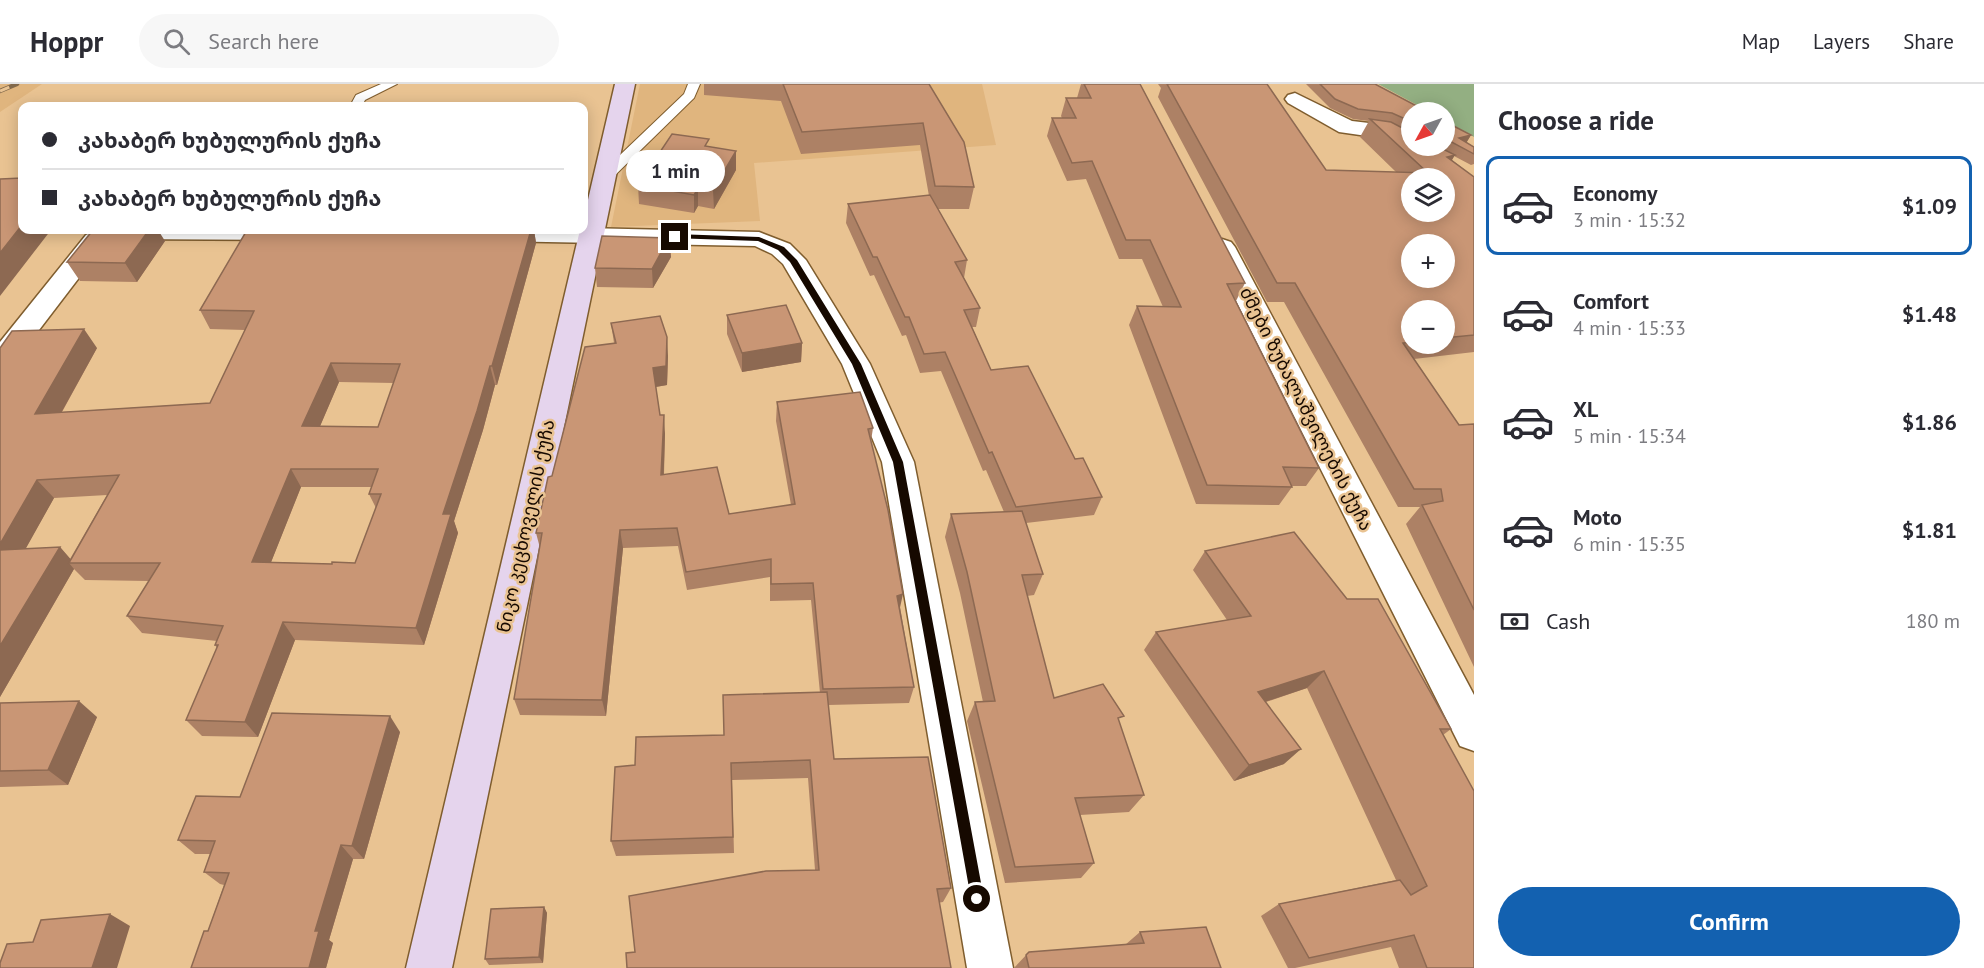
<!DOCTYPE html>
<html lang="en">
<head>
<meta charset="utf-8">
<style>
  :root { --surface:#fff; --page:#f7f7f7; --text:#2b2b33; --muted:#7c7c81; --line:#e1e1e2; --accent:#1361b0 }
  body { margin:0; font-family:"PT Sans","Noto Sans Georgian",sans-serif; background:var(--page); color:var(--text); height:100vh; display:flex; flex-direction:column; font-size:22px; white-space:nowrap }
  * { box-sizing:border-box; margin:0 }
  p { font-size:20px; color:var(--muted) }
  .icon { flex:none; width:33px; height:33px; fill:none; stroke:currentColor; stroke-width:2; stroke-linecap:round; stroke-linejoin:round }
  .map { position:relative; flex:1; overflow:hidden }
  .side { display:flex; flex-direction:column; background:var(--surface); width:510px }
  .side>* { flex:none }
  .banner { position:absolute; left:18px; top:18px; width:570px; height:132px; border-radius:12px; box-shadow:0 3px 15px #0003; display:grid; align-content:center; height:132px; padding:0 24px; background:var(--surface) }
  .needle { width:39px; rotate:230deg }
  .tools { position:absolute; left:1401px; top:18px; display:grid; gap:12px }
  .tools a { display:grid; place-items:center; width:54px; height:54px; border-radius:50%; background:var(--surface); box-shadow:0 3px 15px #0003; font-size:30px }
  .end { position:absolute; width:27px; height:27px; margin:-14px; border:8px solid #160900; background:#fff; box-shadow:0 0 0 3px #fff }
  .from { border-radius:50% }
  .bubble { position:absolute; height:42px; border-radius:21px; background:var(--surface); box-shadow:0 3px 15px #0003; font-size:20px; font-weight:700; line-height:42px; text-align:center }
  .banner b { display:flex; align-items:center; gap:21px; height:57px; font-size:22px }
  .banner b+b { border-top:2px solid var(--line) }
  .banner i { width:15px; height:15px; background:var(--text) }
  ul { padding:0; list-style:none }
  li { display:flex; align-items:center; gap:18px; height:99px; margin:0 12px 9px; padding:0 12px; border:3px solid transparent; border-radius:12px }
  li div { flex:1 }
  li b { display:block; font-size:22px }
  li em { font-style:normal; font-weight:700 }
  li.active { border-color:var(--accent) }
  li>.icon { width:54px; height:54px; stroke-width:1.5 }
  h2 { padding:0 24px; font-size:27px; line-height:72px }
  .pay { display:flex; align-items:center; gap:15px; height:66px; padding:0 24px; font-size:22px }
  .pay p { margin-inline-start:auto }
  .action { display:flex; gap:12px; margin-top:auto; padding:12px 24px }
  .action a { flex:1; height:69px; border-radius:36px; background:var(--accent); color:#fff; font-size:24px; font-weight:700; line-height:69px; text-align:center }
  header { display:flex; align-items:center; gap:36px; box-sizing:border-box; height:84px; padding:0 30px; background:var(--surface); border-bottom:2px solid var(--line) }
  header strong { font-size:28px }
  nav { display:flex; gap:33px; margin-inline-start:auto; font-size:21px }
  .search { width:420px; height:54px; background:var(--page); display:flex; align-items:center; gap:15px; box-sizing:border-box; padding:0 21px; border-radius:33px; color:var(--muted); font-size:22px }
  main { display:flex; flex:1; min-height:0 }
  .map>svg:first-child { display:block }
  .built { fill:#e0b57e }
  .green { fill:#93af82 }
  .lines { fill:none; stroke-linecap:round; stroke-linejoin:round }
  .service-casing { stroke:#7f5d2e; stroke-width:2 }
  .minor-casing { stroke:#7f5d2e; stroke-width:3 }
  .secondary-casing { stroke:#7f5d2e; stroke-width:3 }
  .service { fill:#fff; fill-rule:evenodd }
  .minor { fill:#fff; fill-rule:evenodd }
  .secondary { fill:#e5d4ed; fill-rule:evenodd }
  .rail-casing { stroke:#82694b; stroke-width:4.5 }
  .rail { stroke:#e9c392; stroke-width:3; stroke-dasharray:10; stroke-linecap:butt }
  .wall { fill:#ad8165; fill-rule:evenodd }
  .shaded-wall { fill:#8d6952 }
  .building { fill:#c99675; stroke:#8d6952; stroke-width:1.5; fill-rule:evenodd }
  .route { fill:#160900 }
  .labels { text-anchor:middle; stroke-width:5; stroke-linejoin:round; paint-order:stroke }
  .street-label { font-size:18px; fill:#160900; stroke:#e9c392 }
</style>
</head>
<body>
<header>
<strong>Hoppr</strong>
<div class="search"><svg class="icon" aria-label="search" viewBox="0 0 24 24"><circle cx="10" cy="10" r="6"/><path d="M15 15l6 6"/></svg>Search here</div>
<nav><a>Map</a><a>Layers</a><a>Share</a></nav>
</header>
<main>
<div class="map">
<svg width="1474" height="884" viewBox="0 0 1474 884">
  <rect width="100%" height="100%" fill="#e9c392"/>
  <path class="built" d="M0 0H42L0 28Z
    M640 0H982L996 61 754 79 760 137 611 143Z"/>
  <path class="green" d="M1378 0H1474V53L1445 37 1444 28H1430Z"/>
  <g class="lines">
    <defs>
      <path id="service" d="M381 0H397L365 16 362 22H350L356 11Z
        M688 0H700L694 14 608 98H598L596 95 598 92 684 10Z"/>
      <path id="minor" d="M1295 9 1352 37 1386 41 1412 52V62H1422L1420 65 1412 67 1381 54 1339 48 1288 19 1285 15 1288 11Z
        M584 144 759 148 790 160 806 176 870 280 914 378 1013 884H967L882 378 842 280 783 180 772 170 755 162 491 157 482 155 479 150 482 146Z
        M98 146H299L301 149 298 154 289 156 117 155 104 161 10 284 0 286V258L86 151Z
        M1222 155 1231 158 1235 163 1474 611V667L1460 662 1209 163 1213 158Z"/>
      <path id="secondary" d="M615 0H635L452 884H406L580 146H584V133Z"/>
    </defs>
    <use href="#service" class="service-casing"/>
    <use href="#minor" class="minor-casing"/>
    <use href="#secondary" class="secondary-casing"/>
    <use href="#service" class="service"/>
    <use href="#minor" class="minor"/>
    <use href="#secondary" class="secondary"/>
    <defs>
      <path id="rail" d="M0 7 17 0"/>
    </defs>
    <use href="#rail" class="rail-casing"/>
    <use href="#rail" class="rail"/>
  </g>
  <path class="wall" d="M704 0H929L974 103 969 125H938L967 176 964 194 980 224 976 243H972L991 286 1075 375 1102 413 1094 431 1026 439 1043 490 1034 511 1027 512 1054 614 1119 638 1144 711 1129 728 1080 731 1094 779 1081 794 1005 799 967 637 975 618H983L960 509 945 453 951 430 1004 428 986 386 983 387 941 287 920 289 906 251 902 252 874 191 870 192 846 139 848 120 929 112 920 61 801 70 781 17 704 11Z
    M1081 0H1140L1245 199 1236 217 1319 384 1306 402H1292V403L1279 421 1196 420 1129 241 1137 222 1163 223 1142 175H1119L1086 95 1067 97 1047 52 1052 34H1062L1061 32 1066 14H1077Z
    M1158 0H1267L1326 86 1396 88 1360 53 1369 37 1353 35 1330 24 1306 0H1375L1412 28V62H1444V37L1471 51 1466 59 1474 63V80L1471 81 1454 72 1452 76 1474 93V268L1414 275 1459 341 1474 340V583L1406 440 1420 423H1398L1284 218H1267L1158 13 1161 4ZM1412 226H1444V260H1412Z
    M709 63 736 86 714 125 698 122 694 129 639 120 638 101Z
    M83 146H149L165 157 137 198 80 197 67 178 92 146 87 148Z
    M247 146H534L536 159 497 301H495L483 346 454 437 458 449 424 561 295 556 258 653 202 652 186 636 217 564 215 561 217 557 142 549 127 532 149 497 85 496 74 485 0 613V264H97L62 328 210 319 245 246 210 245 200 226ZM339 298 394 299 378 343 320 342ZM301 403H372L369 410 376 424 355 479 332 480 271 478ZM107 411 70 475 60 463 25 465 54 414Z
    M669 154 671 173 653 204 597 203 595 184Z
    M727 231 802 259 801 278 742 288 727 250Z
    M611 239 668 272 667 301 656 303 660 331 665 350 664 391 729 430 791 421 776 337 777 318 873 344 871 357 914 603 909 619 828 621 834 675 951 804 943 818 635 868 815 786 808 694 732 696 734 769 616 772 611 757 635 681 724 651 820 609 811 516 770 517V493L687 506 678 462 623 464 606 632 520 631 514 615 540 464 536 449 552 392 614 259Z
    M1205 467 1451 645 1443 651 1474 884H1399L1391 863 1295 884H1288L1261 832 1279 820 1396 796 1307 604 1266 618 1284 680 1234 697 1144 566 1156 548 1227 536 1193 486Z
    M0 619 97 633 68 701 0 703Z
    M400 648 364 775H353L329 856 333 859 326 884H191L208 847 224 801 220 800 204 788 210 770H195L178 756 240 713Z
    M544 823 547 829 543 879 489 881 485 875Z
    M1140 848 1221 884H1014L1029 868 1125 861Z"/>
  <path class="shaded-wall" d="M1471 51 1465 61 1459 54Z
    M736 67V86L714 125 713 106Z
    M1455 71 1443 90 1447 73Z
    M698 104V122L694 129V111Z
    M22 141V146H51L0 212V169Z
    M149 146H158L165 157 137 198 125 179Z
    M531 146H534L536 159 497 301 492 282Z
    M669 154 671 173 653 204 652 185Z
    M84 245 97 264 50 349 35 330Z
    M667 253 668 272 667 301 655 303 653 284Z
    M802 259 801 278 742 288V269Z
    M331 279 339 298 312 361 302 342Z
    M490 282 495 301 483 346 454 437 458 449 424 561 416 544 443 430Z
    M664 331 665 350 663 410 661 391Z
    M291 385 301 403 264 496 252 478Z
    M37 396 54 414 15 484 0 469V460Z
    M620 446 623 464 606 632 602 616Z
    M60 463 74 479H69L74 485 0 613V562Z
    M903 510 899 528 897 512Z
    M283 538 295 556 258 653 245 638Z
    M1324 587 1307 604 1243 625 1258 608Z
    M79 617 97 633 68 701 48 686Z
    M390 632 400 648 364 775 352 762Z
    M1301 665 1284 680 1234 697 1249 681Z
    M341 761 353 775 329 856 333 859 326 884H309L315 847Z
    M544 823 547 829 543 879 539 873Z
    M110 830 130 842 117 884H92Z"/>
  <path class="building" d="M783 0H929L964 58 974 103 935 102 923 39 802 48Z
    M1084 0H1140L1245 199 1227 200 1319 384 1283 383 1292 403 1207 401 1137 222 1181 223 1150 156H1126L1092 77 1072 79 1052 34H1076L1066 14H1091Z
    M1167 0H1267L1326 86 1428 89 1370 35 1391 38 1412 49V62H1437L1455 71 1447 73 1474 93V251L1444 254V226H1412V258L1403 259 1459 341 1474 340V526L1422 421 1443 417 1441 405H1414L1295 199H1277ZM1412 94H1444V128H1412ZM1412 160H1444V194H1412Z
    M1320 0H1375L1428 28H1412V38L1392 29 1358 25 1335 15Z
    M1444 37 1471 51 1459 54 1474 63V70L1444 54Z
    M672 50 709 55 705 62 736 67 713 106 698 104 694 111 638 101Z
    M22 94V141L0 169V95Z
    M930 111 967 176 955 178 980 224 964 226 991 286 1028 282 1075 375 1083 374 1102 413 1016 423 992 368 989 369 945 268 924 270 909 233H905L877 173H873L848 120Z
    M93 146H149L125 179 67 178Z
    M247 146H531L492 282H490L477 327 443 430H451L416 544 283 538 245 638 186 636 218 561H215L223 542 127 532 160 479H69L119 391 37 396 0 460V264L12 247 84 245 35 330 210 319 254 227 200 226ZM331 279 400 280 378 343 302 342ZM291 385H378L369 410H381L355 479 332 478V480L252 478Z
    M602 152 669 154 652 185 595 184Z
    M786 221 802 259 742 269 727 231Z
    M660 232 667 253 666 282 653 284 660 331H664L661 391 717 383 729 430 795 420 777 318 860 308 873 344 868 345 888 426 903 510 897 512 914 603 823 605 813 499 771 500V475L686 488 677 444 620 446 602 616 514 615 542 449H536L548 393 552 392 585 263 616 259 611 239Z
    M1022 427 1043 490 1022 491 1054 614 1103 600 1124 632 1118 634 1144 711 1075 714 1094 779 1015 783 975 618 995 617 967 488 951 430Z
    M1294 448 1347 515H1378L1451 645H1440L1474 707V884H1427L1414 851 1309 874 1279 820 1400 796 1411 811 1427 802 1324 587 1258 608 1301 665 1249 681 1156 548 1251 532 1205 467Z
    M60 463 0 562V466Z
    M827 608 834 675 928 673 951 804 937 805 951 884H627L626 869 635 868 629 812 766 787 819 786 810 676 731 679 733 753 611 757 615 683 635 681 636 653 724 651 723 611Z
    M79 617 48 686 0 687V619Z
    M272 629 390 632 352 762 341 761 315 847H319L309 884H191L204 847H208L229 789 204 788 215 757 178 756 196 712 240 713Z
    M544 823 539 873 485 875 491 825Z
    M110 830 92 884H0V879L7 860 33 858 41 836Z
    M1206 843 1221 884H1029L1026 871 1029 868 1144 859 1140 848Z"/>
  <path class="route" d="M675 150 759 153 784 163 797 176 861 280 903 378 984 815 982 820 977 821 973 820 971 815 893 378 852 280 790 178 778 166 758 157 672 154Z"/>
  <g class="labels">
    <g class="street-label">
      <text transform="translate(1306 325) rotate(63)" y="6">ძმები ზუბალაშვილების ქუჩა</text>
      <text transform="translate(526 442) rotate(-78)" y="6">ნიკო კეცხოველის ქუჩა</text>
    </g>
  </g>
</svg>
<div class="tools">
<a><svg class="needle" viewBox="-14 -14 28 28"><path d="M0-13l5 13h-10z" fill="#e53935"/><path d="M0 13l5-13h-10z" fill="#7c7c81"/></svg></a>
<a><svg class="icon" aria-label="layers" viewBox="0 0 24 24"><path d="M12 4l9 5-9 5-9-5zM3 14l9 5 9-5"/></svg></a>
<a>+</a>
<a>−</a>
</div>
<i class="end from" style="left:977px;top:815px"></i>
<i class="end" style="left:675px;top:153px"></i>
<div class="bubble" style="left:626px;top:66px;width:99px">1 min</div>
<div class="banner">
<b><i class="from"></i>კახაბერ ხუბულურის ქუჩა</b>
<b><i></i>კახაბერ ხუბულურის ქუჩა</b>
</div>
</div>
<section class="side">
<h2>Choose a ride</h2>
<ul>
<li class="active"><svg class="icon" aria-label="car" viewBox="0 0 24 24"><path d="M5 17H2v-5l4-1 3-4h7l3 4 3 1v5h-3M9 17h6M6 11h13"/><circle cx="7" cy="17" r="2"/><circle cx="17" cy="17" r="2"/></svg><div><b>Economy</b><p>3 min · 15:32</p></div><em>$1.09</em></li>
<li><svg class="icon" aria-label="car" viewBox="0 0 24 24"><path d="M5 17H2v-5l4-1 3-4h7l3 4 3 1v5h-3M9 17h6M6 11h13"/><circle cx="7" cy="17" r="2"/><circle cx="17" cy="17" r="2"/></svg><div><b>Comfort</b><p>4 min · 15:33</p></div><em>$1.48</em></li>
<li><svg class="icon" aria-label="car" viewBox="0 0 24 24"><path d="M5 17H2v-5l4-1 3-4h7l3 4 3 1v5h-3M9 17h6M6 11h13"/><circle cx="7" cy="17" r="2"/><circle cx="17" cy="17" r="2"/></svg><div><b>XL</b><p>5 min · 15:34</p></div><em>$1.86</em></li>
<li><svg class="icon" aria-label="car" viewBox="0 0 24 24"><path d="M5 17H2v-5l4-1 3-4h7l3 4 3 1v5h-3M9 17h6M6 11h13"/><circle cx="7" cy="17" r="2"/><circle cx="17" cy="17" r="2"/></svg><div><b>Moto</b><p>6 min · 15:35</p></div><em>$1.81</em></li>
</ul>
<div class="pay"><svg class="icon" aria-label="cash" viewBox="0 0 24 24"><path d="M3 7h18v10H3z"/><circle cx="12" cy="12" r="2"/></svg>Cash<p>180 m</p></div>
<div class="action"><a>Confirm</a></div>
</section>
</main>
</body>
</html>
